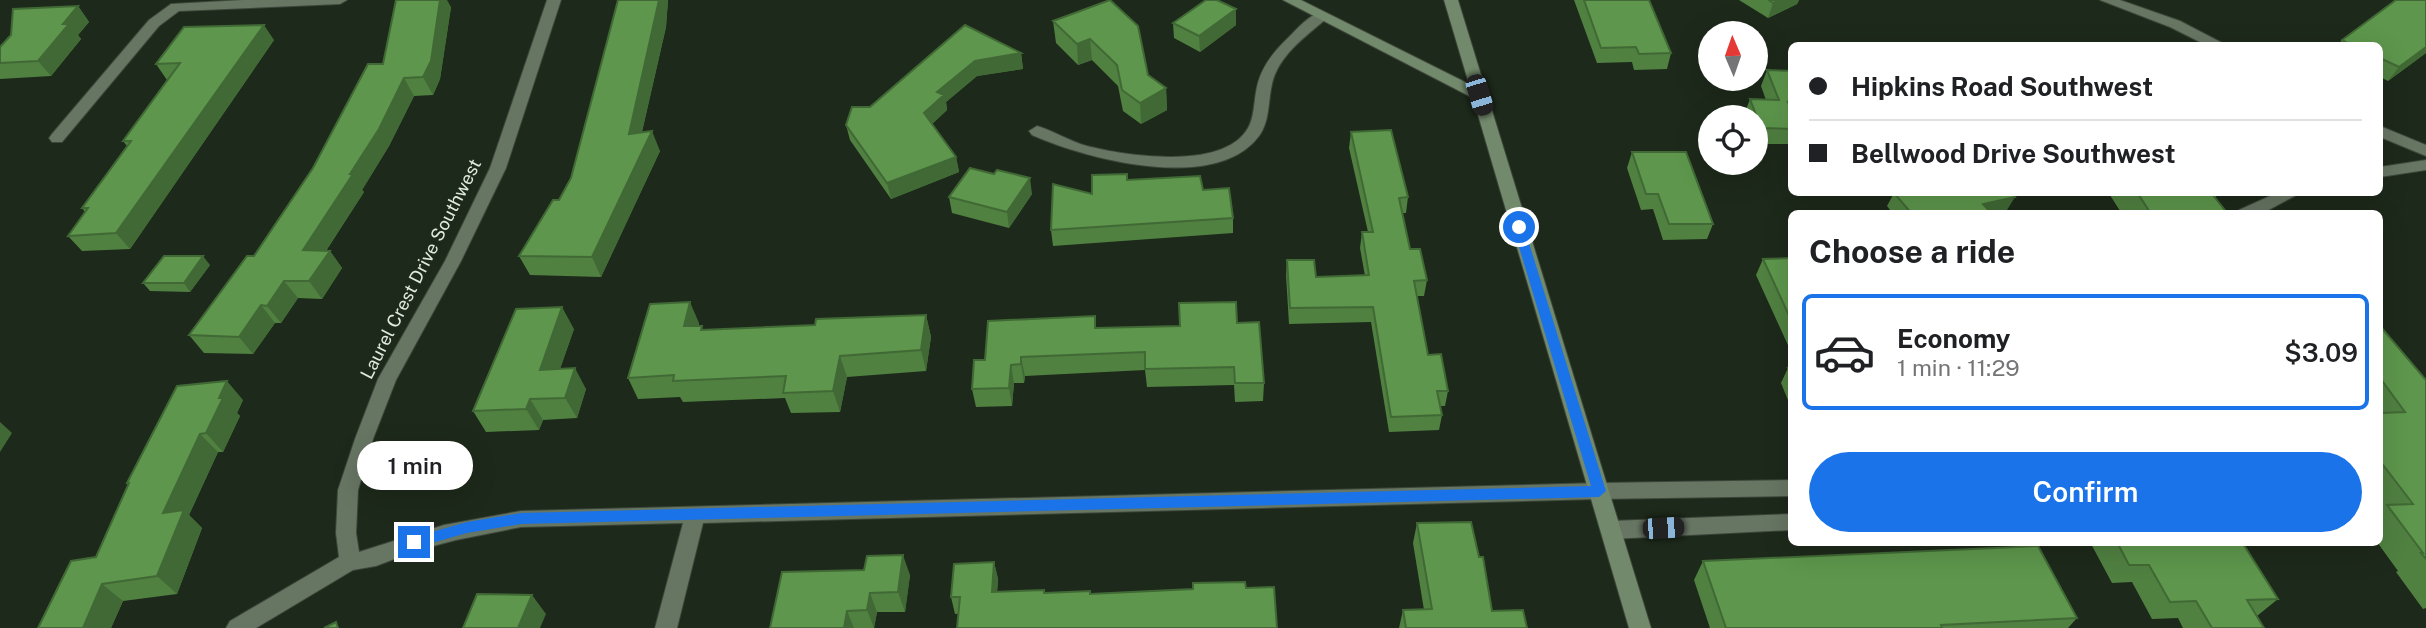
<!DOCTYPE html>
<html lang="en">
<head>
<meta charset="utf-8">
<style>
  :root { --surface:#fff; --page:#f2f2f2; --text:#202124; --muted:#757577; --line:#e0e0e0; --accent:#1a73e8 }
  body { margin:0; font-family:"Public Sans",sans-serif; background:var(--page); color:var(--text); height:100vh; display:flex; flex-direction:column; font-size:26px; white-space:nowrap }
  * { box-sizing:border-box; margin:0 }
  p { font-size:23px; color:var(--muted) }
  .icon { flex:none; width:38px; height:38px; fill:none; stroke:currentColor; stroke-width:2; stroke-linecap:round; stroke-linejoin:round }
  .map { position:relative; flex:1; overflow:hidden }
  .side { position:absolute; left:1788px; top:210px; width:595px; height:336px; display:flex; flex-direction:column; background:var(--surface); border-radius:10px; box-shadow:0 7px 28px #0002 }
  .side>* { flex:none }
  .top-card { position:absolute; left:1788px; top:42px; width:595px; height:154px; border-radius:10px; box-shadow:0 7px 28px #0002; display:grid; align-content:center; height:154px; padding:0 21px; background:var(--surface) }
  .needle { width:46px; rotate:358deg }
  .controls { position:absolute; left:1698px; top:21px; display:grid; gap:14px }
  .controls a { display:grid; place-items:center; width:70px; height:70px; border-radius:50%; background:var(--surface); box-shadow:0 7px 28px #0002; font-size:35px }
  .end { position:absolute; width:32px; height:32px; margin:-16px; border:9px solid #1a73e8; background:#fff; box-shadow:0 0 0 4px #fff }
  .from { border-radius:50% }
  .bubble { position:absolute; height:49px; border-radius:24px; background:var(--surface); box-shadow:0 7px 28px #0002; font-size:23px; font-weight:600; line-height:49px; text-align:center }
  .car { position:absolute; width:21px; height:42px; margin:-21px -10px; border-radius:9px; box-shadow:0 0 5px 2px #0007; background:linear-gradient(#222 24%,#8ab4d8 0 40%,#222 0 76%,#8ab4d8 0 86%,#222 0) }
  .top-card b { display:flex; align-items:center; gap:24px; height:66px; font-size:26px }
  .top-card b+b { border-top:2px solid var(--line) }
  .top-card i { width:18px; height:18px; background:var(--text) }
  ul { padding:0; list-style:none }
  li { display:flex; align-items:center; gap:21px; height:116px; margin:0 14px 10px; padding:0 7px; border:4px solid var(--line); border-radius:10px }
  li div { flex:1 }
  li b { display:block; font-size:26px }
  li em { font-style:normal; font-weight:600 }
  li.selected { border-color:var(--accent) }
  li>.icon { width:63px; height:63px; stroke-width:1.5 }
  h2 { padding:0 21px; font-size:32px; line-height:84px }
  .action { display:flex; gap:14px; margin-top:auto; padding:14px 21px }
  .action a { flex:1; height:80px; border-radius:42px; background:var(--accent); color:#fff; font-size:28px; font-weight:600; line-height:80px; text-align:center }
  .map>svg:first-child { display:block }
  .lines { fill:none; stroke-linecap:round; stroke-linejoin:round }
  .lane-casing { stroke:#3c463a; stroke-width:2 }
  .street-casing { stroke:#3c463a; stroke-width:2 }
  .secondary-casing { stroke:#3c463a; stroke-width:2 }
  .lane { fill:#677563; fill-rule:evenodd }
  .street { fill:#677563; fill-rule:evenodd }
  .secondary { fill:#72896b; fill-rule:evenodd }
  .wall { fill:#508141 }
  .shaded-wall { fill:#416935 }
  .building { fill:#5d964c; stroke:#416935; stroke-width:2 }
  .route { fill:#1a73e8 }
  .labels { text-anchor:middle; stroke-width:7; stroke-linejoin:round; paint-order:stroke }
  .street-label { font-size:18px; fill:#e2eae0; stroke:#1d291a }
</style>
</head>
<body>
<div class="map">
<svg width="2426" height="628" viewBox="0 0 2426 628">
  <rect width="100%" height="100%" fill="#1d291a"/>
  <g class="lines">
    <defs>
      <path id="lane" d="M2426 160V170L2380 177V167Z
        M2279 192H2302L2261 214H2237L2239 210Z
        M1792 480V496L1599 499 1592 497 1589 491 1592 485 1599 483Z
        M1792 514V530L1611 539 1604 536 1601 530 1604 524 1611 521Z"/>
      <path id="street" d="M243 0H347L340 4 179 11 159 26 62 142H52L49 138 52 134 149 20 171 4Z
        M547 0H561L506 168 461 261 396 380 373 439 358 490 356 533 359 552 444 525 521 511 1599 483 1606 485 1609 491 1606 497 1599 499 703 523 677 628H655L683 523 521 527 456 540 418 550 376 566 353 570 256 628H226L230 621 339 557 336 533 338 490 355 439 378 379 445 261 490 168Z
        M2100 0H2120L2180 21 2228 46H2208L2170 27Z
        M1321 12 1326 13V19C1305 37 1278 56 1272 84 1268 101 1270 121 1259 136 1216 194 1086 159 1032 135L1029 131 1037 126C1054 131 1069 141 1087 146 1126 156 1224 171 1248 128 1254 118 1254 103 1256 92 1259 70 1272 53 1288 38 1297 29 1309 15 1321 12Z
        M2380 126 2426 145V156L2380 137Z"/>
      <path id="secondary" d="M1283 0H1301L1469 84 1444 0H1458L1651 628H1629L1473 98Z"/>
    </defs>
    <use href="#lane" class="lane-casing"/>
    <use href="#street" class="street-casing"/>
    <use href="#secondary" class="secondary-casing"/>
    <use href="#lane" class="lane"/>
    <use href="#street" class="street"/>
    <use href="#secondary" class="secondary"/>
  </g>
  <path class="wall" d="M618 0H668L666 27 642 132 660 151 601 277 530 275 519 256 559 200 571 178Z
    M1110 0 1148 75 1166 88 1167 110 1141 124 1123 111 1118 86 1092 60 1078 65 1056 43 1053 21Z
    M1574 0H1649L1671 53 1667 69 1634 70 1632 62 1597 63Z
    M1739 0H1799L1797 4 1768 18Z
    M2426 0V53L2388 81 2380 77V46H2338L2342 40Z
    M78 6 89 22 78 35 81 39 51 76 0 79V47Z
    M451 7 440 79 433 95 414 96 389 146 362 190 364 192 326 251H330L342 268 322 299 298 298 281 323H275L253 354 204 353 189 335 254 256 383 64Z
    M1236 9V25L1200 52 1174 38 1173 23Z
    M274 40 130 249 82 251 68 236 85 212 82 208 127 146 123 141 168 80H167L156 64Z
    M1021 53 1023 69 977 76 946 102 947 110 932 124 956 157 959 172 891 199 850 140 846 125 870 107Z
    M1767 70 1792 71V144H1755V117H1745L1744 115 1750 99 1766 100 1761 86Z
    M1351 132 1408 197 1406 213H1402L1410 249 1427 280 1424 296H1417L1428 355 1448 391 1445 406H1440L1442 415 1439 430 1389 432 1371 322 1289 324 1286 275 1287 260 1316 277 1365 276 1360 248 1362 232H1368L1349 148Z
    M1632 152 1713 224 1707 239 1663 240 1653 209 1641 210 1627 168Z
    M1127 180 1203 190 1233 218V233L1053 246 1051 230 1092 194Z
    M2108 192H2215L2217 195 2215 198 2228 214H2122Z
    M1894 193 2007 210 1992 213 1893 214 1887 206Z
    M1032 194 1009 228 952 213 949 197Z
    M1792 258V354L1756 275 1763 259Z
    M210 265 190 292 150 291 143 283Z
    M926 315 931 337 926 371 847 377 840 412 791 413 785 398 683 402 680 397 638 399 628 378 699 323V326L704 330 815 325Z
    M1095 316 1096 328 1180 326 1237 323 1264 383 1263 401 1235 402 1234 385 1147 387 1145 370 1025 376 1024 383H1014L1012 406 976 407 972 389 985 360Z
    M2380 326 2426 380V608L2423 609 2396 572 2398 571 2377 542H2380Z
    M574 329 560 369 586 389 577 418 543 420 539 430 486 432 473 411Z
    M1788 368H1792V410L1781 383Z
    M243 400 237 413 240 416 223 452H218L189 515 202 528 177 594 123 601 111 628H38L96 557 129 485 127 483Z
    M1417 523 1479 557 1492 611 1527 628H1399L1403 610H1424L1413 543Z
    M2090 542H2242L2278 599 2257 616 2264 628H2183L2178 618 2152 619 2132 582 2112 583Z
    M1703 561 2077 618 2068 628H1710L1694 580Z
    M994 562 998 579 997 592 1044 590V593L1090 594 1246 588 955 614 951 597Z
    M910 575 905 612H877L874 628H770Z"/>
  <path class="shaded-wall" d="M440 0H447L451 7 440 79 433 95 423 77Z
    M659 0H668L666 27 637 153 629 134Z
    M1780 0H1799L1797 4 1768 18 1773 3Z
    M78 6 89 22 78 35 81 39 51 76 38 61 63 24Z
    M1236 9V25L1200 52 1199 36Z
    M264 25 274 40 130 249 116 233Z
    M1090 39 1092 60 1078 65 1077 44Z
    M2426 47V53L2388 81 2399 67Z
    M1021 53 1023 69 977 76 946 102 947 110 927 129 924 113 937 92 975 61Z
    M404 78 414 96 389 146 362 190 364 192 315 267 303 250Z
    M1166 88 1167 110 1141 124 1140 103Z
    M652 131 660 151 601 277 592 257Z
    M956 157 959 172 891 199 887 183Z
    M1030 178 1032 194 1009 228 1007 212Z
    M2015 197 2007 210 1992 214 1983 204Z
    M330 251 342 268 322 299 309 281Z
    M203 256 210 265 190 292 184 283Z
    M284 281 298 298 281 323 267 306Z
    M690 302 699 323 693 347 684 326Z
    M261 305 275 323 253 354 239 337Z
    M562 307 574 329 552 391 540 370Z
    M926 315 931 337 926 371 921 350Z
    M840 356 847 377 840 412 833 391Z
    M1021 357 1025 376 1024 383 1021 364Z
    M1011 365 1014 383 1012 406 1009 388Z
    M575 368 586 389 577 418 565 398Z
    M227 381 243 400 237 413 240 416 223 452 206 433 219 398Z
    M530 399 543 420 539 430 526 409Z
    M0 422 12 433 0 452Z
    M200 434 218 452 189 515 202 528 177 594 157 576 163 513Z
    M903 555 910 575 905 612 898 592Z
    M994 562 998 579 996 609 992 592Z
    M102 584 123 601 111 628H83Z
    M870 593 877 612 874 628 867 610Z
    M532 595 546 614 540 628H518Z
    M847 611 854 628H844Z"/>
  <path class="building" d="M396 0H440L431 61 423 77 404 78 379 129 350 174H353L303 250 330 251 309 281H284L267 306 261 305 239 337 189 335 247 256H254L313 168 368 64H383Z
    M618 0H659L629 134 652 131 592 257 519 256 553 200H559L571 178Z
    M1110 0 1138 26 1148 75 1166 88 1140 103 1122 90 1117 65 1090 39 1077 44 1053 21Z
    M1206 0H1217L1236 9 1199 36 1173 23Z
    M1584 0H1649L1671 53 1639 54 1636 47 1601 48Z
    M1769 0H1780L1773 3Z
    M2396 0H2426V47L2399 67 2380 58V46H2353L2342 40Z
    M78 6 63 24H69L38 61 0 63V47L11 35 13 9Z
    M264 25 116 233 68 236 88 208H82L131 141H123L180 63 156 64 184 27Z
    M965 25 1021 53 975 61 937 92 944 95 924 113 956 157 887 183 846 125 852 107H870Z
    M1767 70 1792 71V102H1788L1792 110V129L1761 128 1750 99 1779 100Z
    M1391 130 1408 197 1399 198 1410 249H1420L1427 280 1414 281 1428 355 1441 354 1448 391H1437L1442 415 1391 417 1373 307 1290 308 1287 260H1314L1316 277 1369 275 1362 232H1373L1351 132Z
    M1632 152H1686L1713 224H1669L1658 194H1646Z
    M970 168 994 174 997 170 1030 178 1007 212 949 197Z
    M1127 174V180L1200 176 1203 190 1229 188 1233 218 1051 230 1053 184 1092 194V175Z
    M1899 192H2011L2015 197 1983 204 1992 214H1912L1894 193Z
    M2137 192H2215L2217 195H2213L2228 214H2151Z
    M164 256H203L184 283H143Z
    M1792 258V322L1763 259Z
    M690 302 684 326H702L701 330 815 325 816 319 926 315 921 350 840 356 833 391 783 393 786 376 673 381 674 375 628 378 650 304Z
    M1236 302 1237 323 1259 322 1264 383H1235L1234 367 1145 369V352L1021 357V364L1011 365 1009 388 972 389 974 360H985L988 321 1095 316V328L1180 326 1179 303Z
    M562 307 540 370 575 368 565 398 530 399 526 409 473 411 516 309Z
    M2380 326 2426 380V559L2421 553H2423L2387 505 2413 504 2380 461V413L2405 412 2380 378Z
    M1788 368H1792V377Z
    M227 381 219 398H223L206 433 200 434 163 513 184 510 157 576 102 584 83 628H38L71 561 96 557 129 483H127L177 386Z
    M1471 522 1479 557H1483L1492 611 1523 610 1527 628H1406L1403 610 1432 609 1417 523Z
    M2117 542H2242L2278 599 2247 600 2264 628H2212L2196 601 2170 602 2149 565H2129Z
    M2038 546 2077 618 1941 625 1942 628H1726L1703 561Z
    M903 555 898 592 870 593 867 610 847 611 844 628H770L782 572 864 570 867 556Z
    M994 562 992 592 1044 590V593L1090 591V594L1193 589V583L1245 582 1246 588 1274 587 1277 628H957L960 597H951L954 564Z
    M477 594 532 595 518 628H463Z
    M336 622 338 628H324Z"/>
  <path class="route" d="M1519 223 1524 227 1606 491 1599 497 521 524 467 533 414 548 408 542 414 537 467 522 521 513 1591 486 1513 227Z"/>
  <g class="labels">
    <g class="street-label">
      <text transform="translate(421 269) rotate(-63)" y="6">Laurel Crest Drive Southwest</text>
    </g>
  </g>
</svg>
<div class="controls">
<a><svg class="needle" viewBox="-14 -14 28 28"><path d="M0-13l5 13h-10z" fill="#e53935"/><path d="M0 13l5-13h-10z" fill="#757577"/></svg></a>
<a><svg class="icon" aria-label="locate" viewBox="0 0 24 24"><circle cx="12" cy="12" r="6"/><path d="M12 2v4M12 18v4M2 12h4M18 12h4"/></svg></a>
</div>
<i class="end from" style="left:1519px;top:227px"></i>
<i class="end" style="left:414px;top:542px"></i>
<div class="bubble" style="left:357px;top:441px;width:116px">1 min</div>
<i class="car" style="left:1479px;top:95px;rotate:163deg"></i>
<i class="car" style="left:1663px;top:528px;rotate:87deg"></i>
<div class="top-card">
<b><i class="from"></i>Hipkins Road Southwest</b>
<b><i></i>Bellwood Drive Southwest</b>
</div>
<section class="side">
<h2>Choose a ride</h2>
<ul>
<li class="selected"><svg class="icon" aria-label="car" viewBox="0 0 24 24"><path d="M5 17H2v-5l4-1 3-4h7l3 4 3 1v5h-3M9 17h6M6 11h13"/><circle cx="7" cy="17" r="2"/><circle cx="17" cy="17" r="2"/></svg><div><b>Economy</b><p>1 min · 11:29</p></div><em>$3.09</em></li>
</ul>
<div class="action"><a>Confirm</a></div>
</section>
</div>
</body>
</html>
